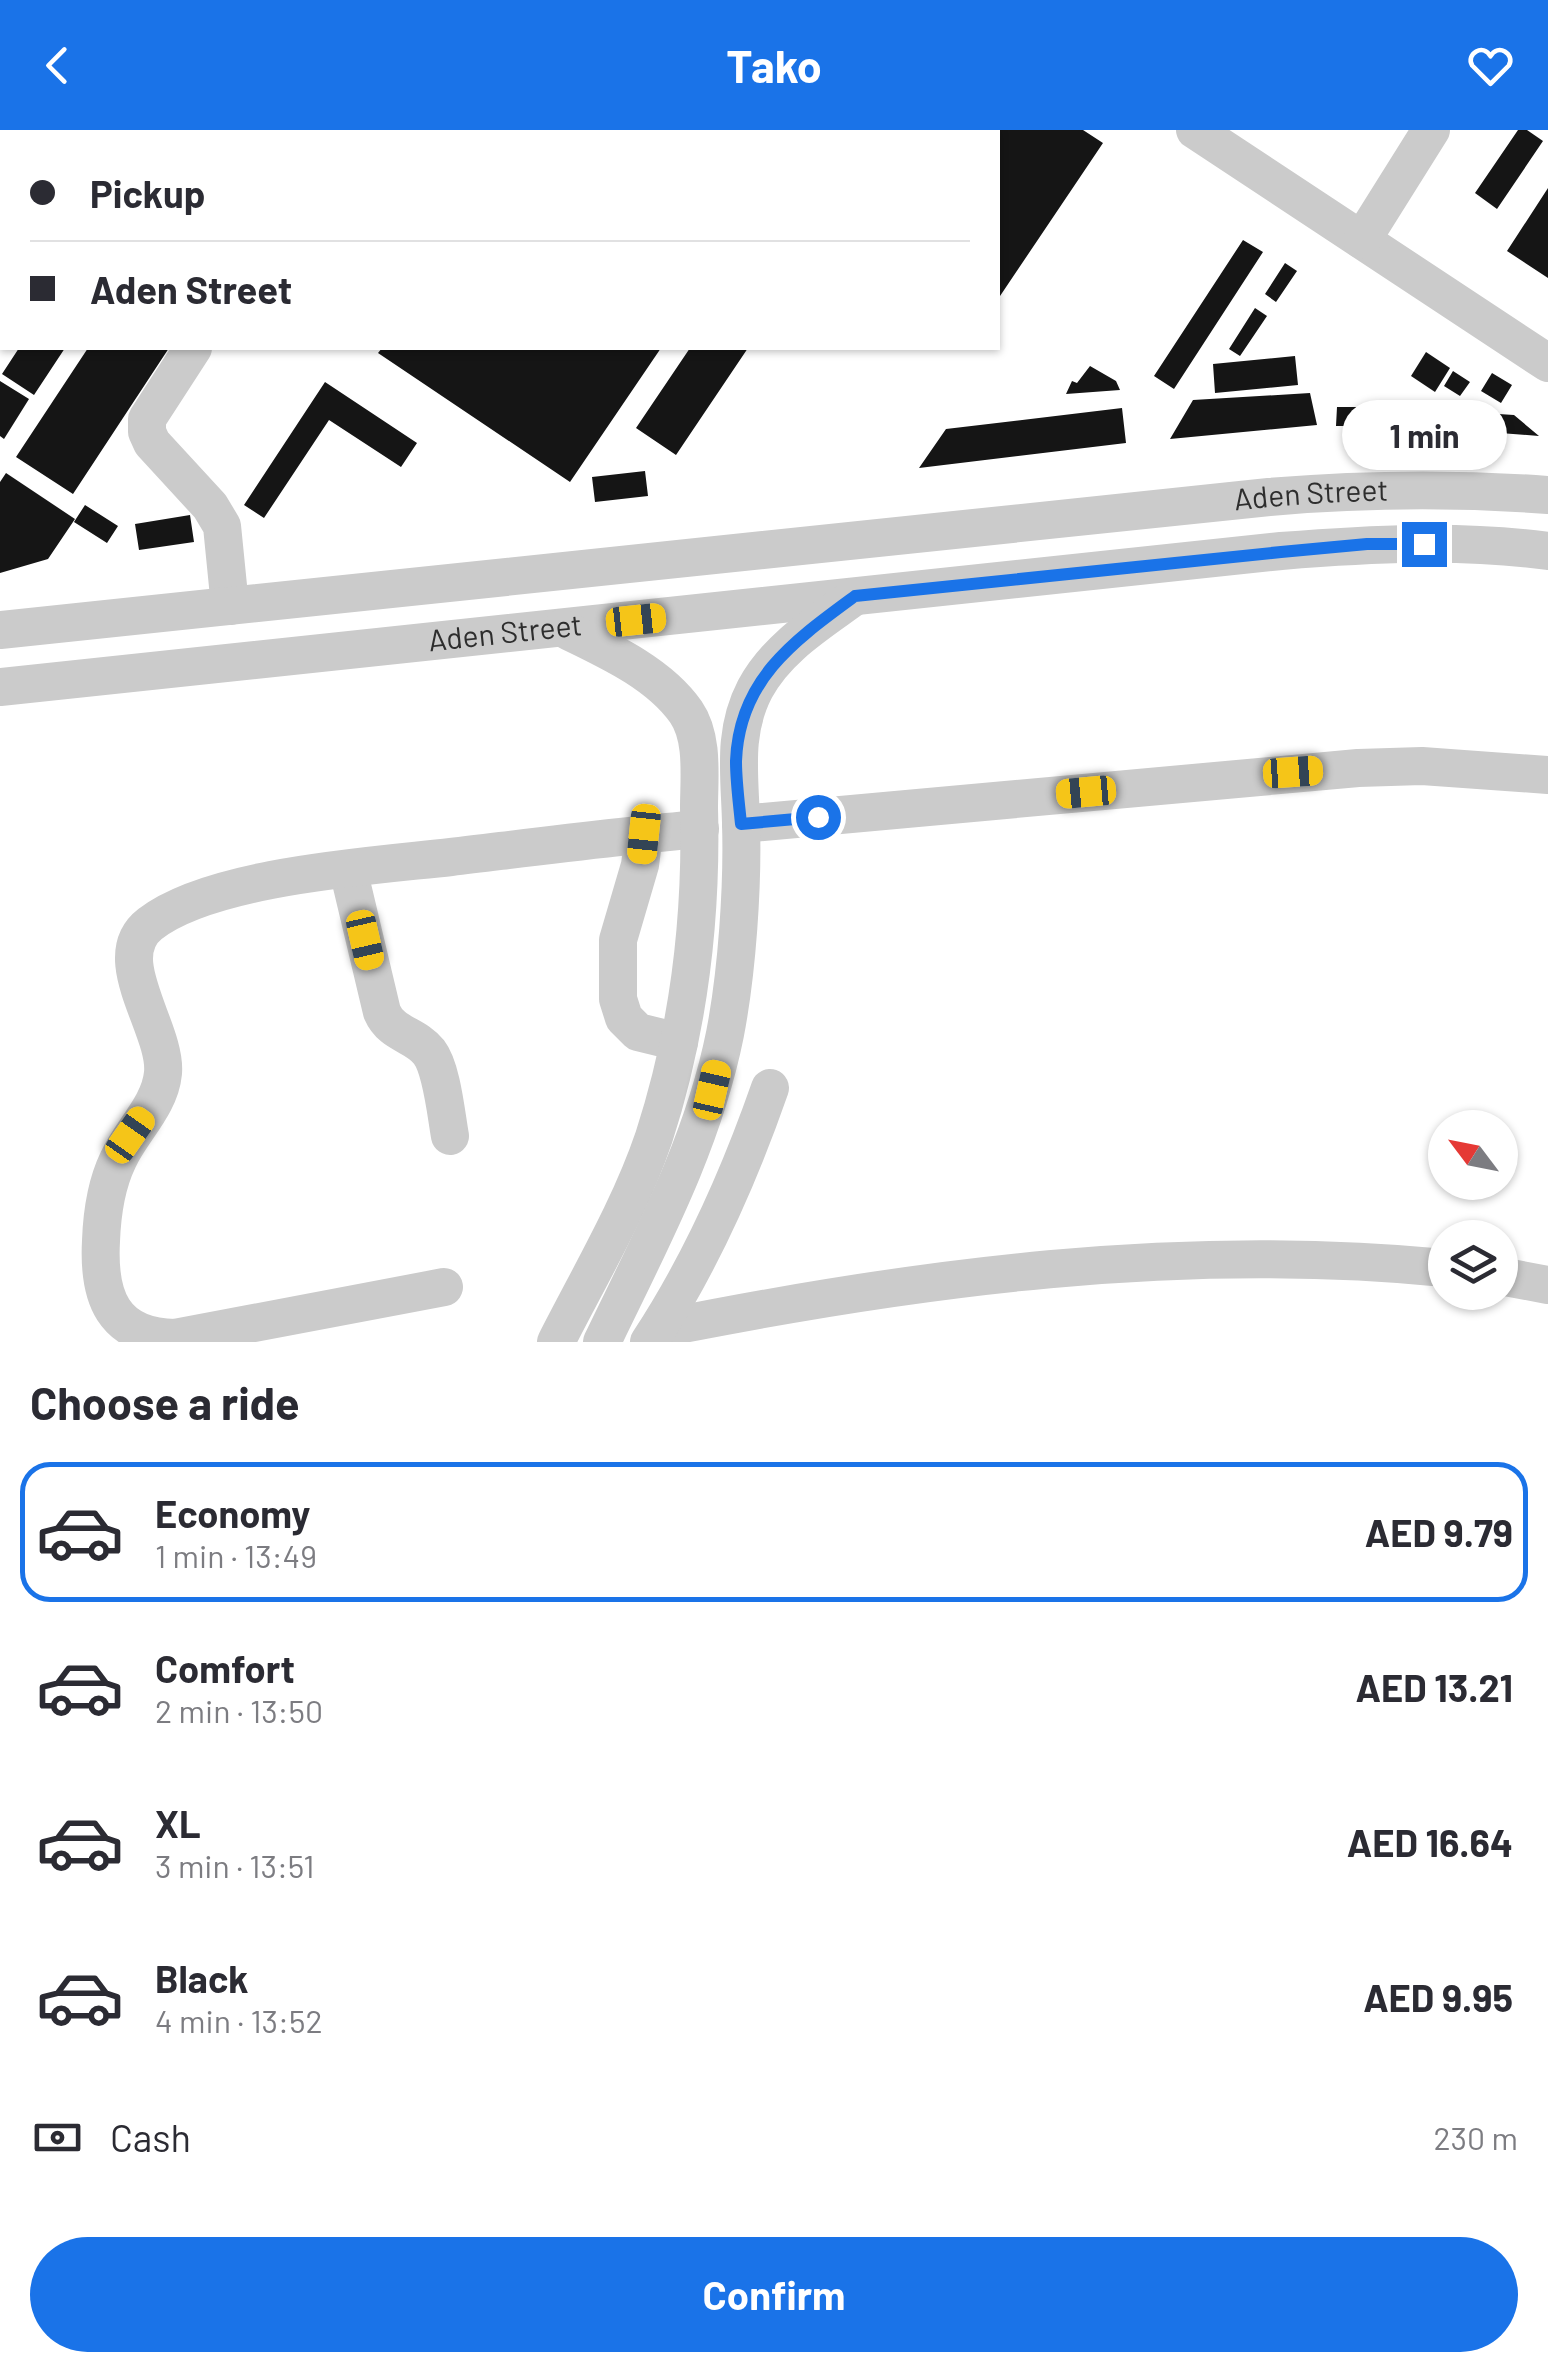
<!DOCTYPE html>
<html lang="en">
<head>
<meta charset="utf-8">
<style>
  :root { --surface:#fff; --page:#f7f7f7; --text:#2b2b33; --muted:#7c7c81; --line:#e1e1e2; --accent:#1a73e8 }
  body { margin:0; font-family:Barlow,sans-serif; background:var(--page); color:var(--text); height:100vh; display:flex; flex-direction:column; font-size:38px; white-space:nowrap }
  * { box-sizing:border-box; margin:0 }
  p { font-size:32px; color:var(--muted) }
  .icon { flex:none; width:55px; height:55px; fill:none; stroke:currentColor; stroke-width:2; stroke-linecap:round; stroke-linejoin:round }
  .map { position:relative; height:1212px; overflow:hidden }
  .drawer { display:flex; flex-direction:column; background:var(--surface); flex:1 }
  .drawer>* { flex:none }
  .banner { position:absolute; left:0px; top:0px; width:1000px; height:220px; box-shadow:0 2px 8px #0004; display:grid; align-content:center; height:220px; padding:0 30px; background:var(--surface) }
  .needle { width:65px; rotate:302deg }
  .fabs { position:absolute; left:1428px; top:980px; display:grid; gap:20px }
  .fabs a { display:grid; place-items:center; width:90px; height:90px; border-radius:50%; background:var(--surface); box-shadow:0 2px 8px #0004; font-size:50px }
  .end { position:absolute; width:45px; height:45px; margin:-22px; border:12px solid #1a73e8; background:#fff; box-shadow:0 0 0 5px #fff }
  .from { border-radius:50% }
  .bubble { position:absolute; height:70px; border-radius:35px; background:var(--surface); box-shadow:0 2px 8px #0004; font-size:32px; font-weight:700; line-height:70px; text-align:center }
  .car { position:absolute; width:30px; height:60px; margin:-30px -15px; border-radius:12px; box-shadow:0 0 8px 2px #0007; background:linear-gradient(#f5c518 24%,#345 0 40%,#f5c518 0 76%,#345 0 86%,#f5c518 0) }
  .banner b { display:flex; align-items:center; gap:35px; height:95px; font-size:38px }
  .banner b+b { border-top:2px solid var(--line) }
  .banner i { width:25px; height:25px; background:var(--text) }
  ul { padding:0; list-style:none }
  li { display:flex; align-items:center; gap:30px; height:140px; margin:0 20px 15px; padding:0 10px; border:5px solid transparent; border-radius:30px }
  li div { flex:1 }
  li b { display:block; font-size:38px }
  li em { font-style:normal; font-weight:700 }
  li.on { border-color:var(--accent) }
  li>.icon { width:90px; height:90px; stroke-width:1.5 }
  h2 { padding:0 30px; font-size:45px; line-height:120px }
  .pay { display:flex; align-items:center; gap:25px; height:110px; padding:0 30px; font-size:38px }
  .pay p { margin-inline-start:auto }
  .button { display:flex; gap:20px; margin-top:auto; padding:20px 30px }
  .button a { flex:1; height:115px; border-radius:60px; background:var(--accent); color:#fff; font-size:40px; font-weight:700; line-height:115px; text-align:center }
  header { display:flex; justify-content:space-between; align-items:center; height:130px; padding:0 30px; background:var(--accent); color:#fff; font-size:45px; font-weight:700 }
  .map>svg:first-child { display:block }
  .building { fill:#151515 }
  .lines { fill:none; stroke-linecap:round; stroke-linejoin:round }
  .minor { stroke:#cbcbcb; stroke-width:38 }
  .route { stroke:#1a73e8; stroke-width:12 }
  .labels { text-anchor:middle; stroke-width:10; stroke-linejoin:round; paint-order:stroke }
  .street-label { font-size:30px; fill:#2e2e2e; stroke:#fff }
</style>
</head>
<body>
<header><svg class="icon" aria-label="back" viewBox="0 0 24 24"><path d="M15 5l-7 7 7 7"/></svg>Tako<svg class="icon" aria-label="heart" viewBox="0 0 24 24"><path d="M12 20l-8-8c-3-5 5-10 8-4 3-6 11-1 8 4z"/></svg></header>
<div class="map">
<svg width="1548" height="1212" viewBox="0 0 1548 1212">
  <rect width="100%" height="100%" fill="#fff"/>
  <path class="building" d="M998 0H1083L1103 13 998 169Z
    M1518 0H1527L1543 11 1497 79 1475 63Z
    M1548 58V148L1507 121Z
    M1243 110 1263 122 1174 259 1154 246Z
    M1285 133 1297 141 1276 172 1265 164Z
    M1255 178 1267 186 1240 226 1229 219Z
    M19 218H65L34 265 2 244Z
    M88 218H169L73 364 16 327Z
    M382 218H661L570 352 378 223Z
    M690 218H748L676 325 636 298Z
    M1426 222 1450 238 1435 262 1411 246Z
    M1295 226 1298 255 1215 263 1213 234Z
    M1090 236 1116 251 1120 260 1066 264 1072 251 1077 253Z
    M1453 241 1470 252 1460 266 1444 256Z
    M1492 243 1512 255 1501 273 1481 261Z
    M0 251 29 269 4 309 0 306Z
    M325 252 417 313 401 337 329 290 264 388 244 375Z
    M1310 263 1317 295 1170 309 1193 270Z
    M1418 274 1419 290 1402 291 1400 276Z
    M1337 277H1366V296H1336Z
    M1122 278 1126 313 919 338 946 299Z
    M1421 279 1514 285 1539 306 1422 297Z
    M645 341 648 366 595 372 592 347Z
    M6 343 75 389 48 429 0 443V352Z
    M85 375 118 396 107 413 74 392Z
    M190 385 194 412 139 420 135 394Z"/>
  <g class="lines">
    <g class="minor">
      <path d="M66 0 70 2"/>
      <path d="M1195 0 1548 233"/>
      <path d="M460 2 462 0"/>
      <path d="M1362 110 1431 0"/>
      <path d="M193 218 147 289V302L152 313 210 376 222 396 230 476"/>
      <path id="s1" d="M0 500 1269 367C1363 359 1454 358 1548 365"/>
      <path id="s2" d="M0 557 1281 421C1369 414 1460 409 1548 421"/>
      <path d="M741 694 1358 638 1422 636 1548 645"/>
      <path d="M644 704 640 735 618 810V869L624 888 638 902 679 912"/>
      <path d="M348 739 382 882C392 905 415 904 429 922 442 939 446 984 450 1006"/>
      <path d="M1500 1146 1548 1155"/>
      <path d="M444 1157 175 1208C112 1207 98 1166 101 1111 102 1083 106 1055 118 1030 131 1001 160 976 163 943 167 899 106 828 150 794 212 746 372 736 451 727 534 717 617 706 700 699"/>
      <path d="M658 1199C916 1147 1181 1112 1445 1138"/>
      <path d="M556 1212C590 1145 630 1078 654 1007 688 902 702 789 699 678 699 648 704 608 686 582 658 542 605 519 562 498"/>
      <path d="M602 1212C650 1112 703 1014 725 904 737 842 743 756 741 693 740 646 732 603 755 559 777 518 817 494 854 467"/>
      <path d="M649 1212C701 1133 739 1047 770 958"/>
    </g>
  </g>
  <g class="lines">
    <path class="route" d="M818 687 741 694C739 673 736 652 736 631 739 549 795 510 855 466L1281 422 1367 414H1424"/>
  </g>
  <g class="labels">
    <g class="street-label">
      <text dy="10" stroke="none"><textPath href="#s1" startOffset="1318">Aden Street</textPath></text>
      <text dy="10" stroke="none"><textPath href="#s2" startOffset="508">Aden Street</textPath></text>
    </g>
  </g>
</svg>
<div class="fabs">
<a><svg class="needle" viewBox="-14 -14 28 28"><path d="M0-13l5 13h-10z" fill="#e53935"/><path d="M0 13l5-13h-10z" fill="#7c7c81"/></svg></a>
<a><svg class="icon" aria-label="layers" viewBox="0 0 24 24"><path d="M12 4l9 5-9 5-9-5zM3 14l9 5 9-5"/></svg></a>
</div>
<i class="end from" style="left:818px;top:687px"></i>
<i class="end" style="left:1424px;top:414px"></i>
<div class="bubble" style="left:1342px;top:270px;width:165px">1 min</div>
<i class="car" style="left:636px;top:490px;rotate:84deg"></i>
<i class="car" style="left:1293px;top:642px;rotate:86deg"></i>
<i class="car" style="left:1086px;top:662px;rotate:265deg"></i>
<i class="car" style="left:644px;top:704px;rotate:186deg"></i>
<i class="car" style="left:365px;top:810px;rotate:167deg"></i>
<i class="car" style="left:712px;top:960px;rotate:13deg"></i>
<i class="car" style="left:130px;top:1005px;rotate:35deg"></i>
<div class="banner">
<b><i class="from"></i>Pickup</b>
<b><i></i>Aden Street</b>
</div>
</div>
<section class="drawer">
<h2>Choose a ride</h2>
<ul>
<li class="on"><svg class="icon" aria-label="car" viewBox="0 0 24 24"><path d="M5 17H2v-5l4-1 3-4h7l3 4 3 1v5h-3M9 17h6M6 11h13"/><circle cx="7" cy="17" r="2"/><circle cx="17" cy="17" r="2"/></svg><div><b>Economy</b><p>1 min · 13:49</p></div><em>AED 9.79</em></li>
<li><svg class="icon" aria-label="car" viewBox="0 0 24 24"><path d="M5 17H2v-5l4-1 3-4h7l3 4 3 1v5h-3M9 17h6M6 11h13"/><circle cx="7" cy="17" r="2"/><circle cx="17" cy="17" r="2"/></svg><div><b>Comfort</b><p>2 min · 13:50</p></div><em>AED 13.21</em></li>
<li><svg class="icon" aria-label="car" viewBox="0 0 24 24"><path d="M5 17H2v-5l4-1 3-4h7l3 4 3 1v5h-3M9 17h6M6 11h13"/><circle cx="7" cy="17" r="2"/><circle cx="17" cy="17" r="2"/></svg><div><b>XL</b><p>3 min · 13:51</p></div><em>AED 16.64</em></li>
<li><svg class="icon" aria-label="car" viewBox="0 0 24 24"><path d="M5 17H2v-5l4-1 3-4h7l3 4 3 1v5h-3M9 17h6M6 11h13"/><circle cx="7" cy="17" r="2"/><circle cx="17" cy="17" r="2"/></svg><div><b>Black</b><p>4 min · 13:52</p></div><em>AED 9.95</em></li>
</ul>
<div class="pay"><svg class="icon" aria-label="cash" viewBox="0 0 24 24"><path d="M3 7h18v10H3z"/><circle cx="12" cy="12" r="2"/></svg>Cash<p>230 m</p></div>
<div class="button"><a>Confirm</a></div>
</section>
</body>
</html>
